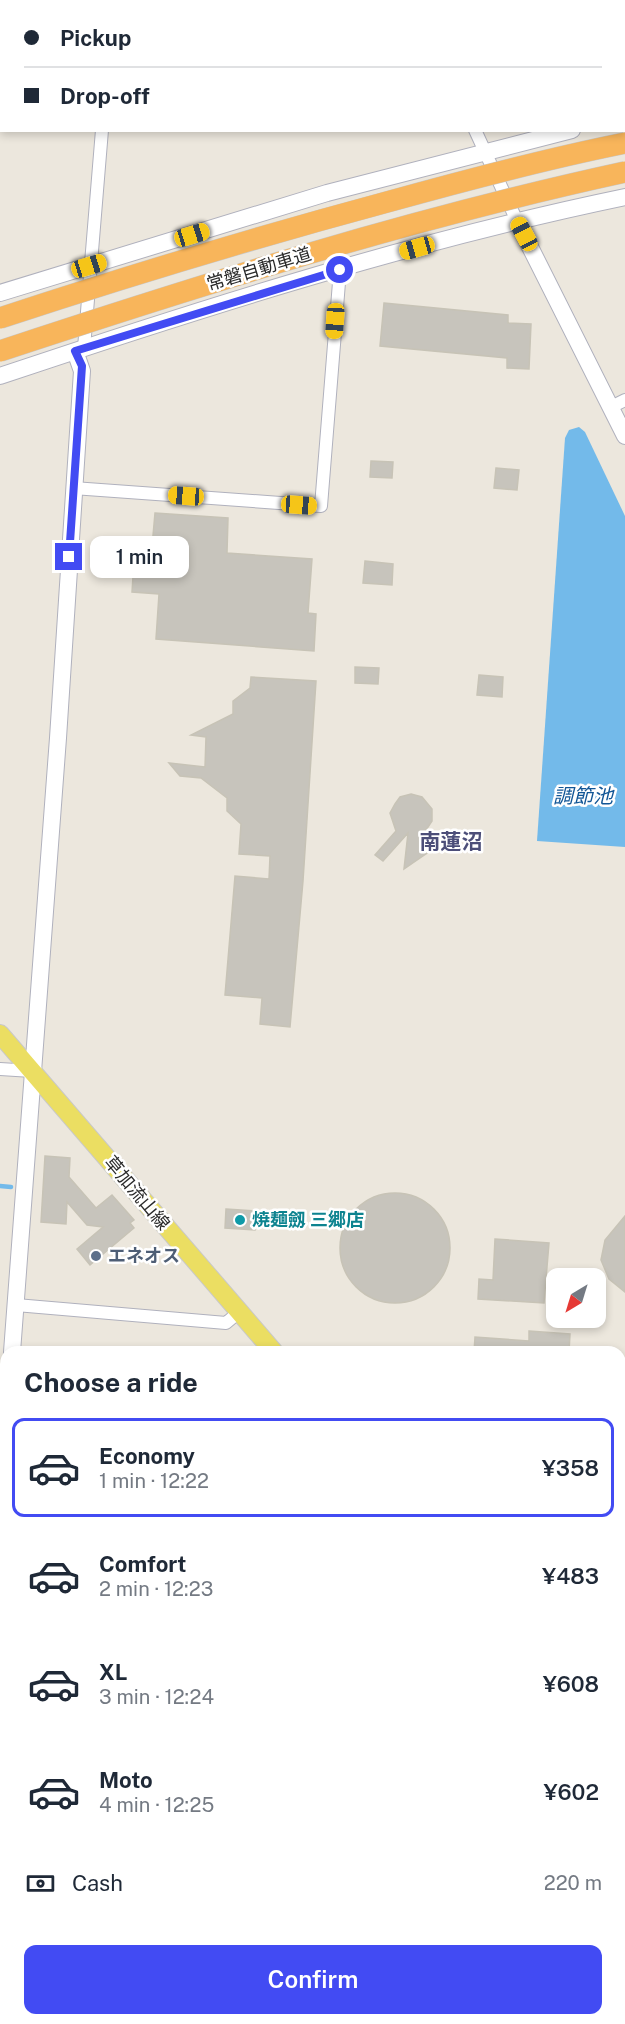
<!DOCTYPE html>
<html lang="en">
<head>
<meta charset="utf-8">
<style>
  :root { --surface:#fff; --page:#f6f6f7; --text:#1f2937; --muted:#747a83; --line:#e0e1e3; --accent:#424bf3 }
  body { margin:0; font-family:"Public Sans","Noto Sans JP",sans-serif; background:var(--page); color:var(--text); height:100vh; display:flex; flex-direction:column; font-size:22px; white-space:nowrap }
  * { box-sizing:border-box; margin:0 }
  p { font-size:20px; color:var(--muted) }
  .icon { flex:none; width:33px; height:33px; fill:none; stroke:currentColor; stroke-width:2; stroke-linecap:round; stroke-linejoin:round }
  .map { position:relative; flex:1; overflow:hidden }
  .details { position:absolute; left:0px; top:1346px; width:626px; height:680px; display:flex; flex-direction:column; background:var(--surface); border-radius:18px 18px 0 0; box-shadow:0 3px 9px #0003 }
  .details>* { flex:none }
  .banner { position:absolute; left:0px; top:0px; width:626px; height:132px; box-shadow:0 3px 9px #0003; display:grid; align-content:center; height:132px; padding:0 24px; background:var(--surface) }
  .needle { width:39px; rotate:218deg }
  .controls { position:absolute; left:546px; top:1268px; display:grid; gap:12px }
  .controls a { display:grid; place-items:center; width:60px; height:60px; border-radius:12px; background:var(--surface); box-shadow:0 3px 9px #0003; font-size:30px }
  .end { position:absolute; width:27px; height:27px; margin:-14px; border:8px solid #424bf3; background:#fff; box-shadow:0 0 0 3px #fff }
  .from { border-radius:50% }
  .bubble { position:absolute; height:42px; border-radius:12px; background:var(--surface); box-shadow:0 3px 9px #0003; font-size:20px; font-weight:600; line-height:42px; text-align:center }
  .car { position:absolute; width:18px; height:36px; margin:-18px -9px; border-radius:8px; box-shadow:0 0 4px 2px #0007; background:linear-gradient(#f5c518 24%,#345 0 40%,#f5c518 0 76%,#345 0 86%,#f5c518 0) }
  .banner b { display:flex; align-items:center; gap:21px; height:57px; font-size:22px }
  .banner b+b { border-top:2px solid var(--line) }
  .banner i { width:15px; height:15px; background:var(--text) }
  ul { padding:0; list-style:none }
  li { display:flex; align-items:center; gap:18px; height:99px; margin:0 12px 9px; padding:0 12px; border:3px solid transparent; border-radius:12px }
  li div { flex:1 }
  li b { display:block; font-size:22px }
  li em { font-style:normal; font-weight:600 }
  li.on { border-color:var(--accent) }
  li>.icon { width:54px; height:54px; stroke-width:1.5 }
  h2 { padding:0 24px; font-size:27px; line-height:72px }
  .pay { display:flex; align-items:center; gap:15px; height:66px; padding:0 24px; font-size:22px }
  .pay p { margin-inline-start:auto }
  .primary-button { display:flex; gap:12px; margin-top:auto; padding:12px 24px }
  .primary-button a { flex:1; height:69px; border-radius:12px; background:var(--accent); color:#fff; font-size:24px; font-weight:600; line-height:69px; text-align:center }
  .map>svg:first-child { display:block }
  .water { fill:#73baea }
  .lines { fill:none; stroke-linecap:round; stroke-linejoin:round }
  .stream { stroke:#73baea; stroke-width:4.5 }
  .building { fill:#c7c4bc; stroke:#c7c3b6; stroke-width:1.5 }
  .street-casing { stroke:#b0b1bd; stroke-width:14 }
  .secondary-casing { stroke:#b0b1bd; stroke-width:18 }
  .primary-casing { stroke:#c8c8c8; stroke-width:20 }
  .street { stroke:#fff; stroke-width:12 }
  .secondary { stroke:#fff; stroke-width:16 }
  .primary { stroke:#ebde62; stroke-width:18 }
  .highway-bridge-casing { stroke:#c8c8c8; stroke-width:22; stroke-linecap:butt }
  .highway-bridge { stroke:#f8b55b; stroke-width:21 }
  .route { stroke:#424bf3; stroke-width:8 }
  .culture-dot { fill:#0f9aa8; stroke:#fff; stroke-width:2 }
  .service-dot { fill:#5c6f8a; stroke:#fff; stroke-width:2 }
  .labels { text-anchor:middle; stroke-width:5; stroke-linejoin:round; paint-order:stroke }
  .street-label { font-size:18px; fill:#2a2a2a; stroke:#fff }
  .culture-label { font-size:18px; font-weight:bold; fill:#0d838f; stroke:#fff; text-anchor:start }
  .service-label { font-size:18px; font-weight:bold; fill:#4e5e75; stroke:#fff; text-anchor:start }
  .water-label { font-size:20px; font-style:italic; fill:#125696; stroke:#fff }
  .quarter-label { font-size:21px; font-weight:bold; fill:#4c4e79; stroke:#fff }
</style>
</head>
<body>
<div class="map">
<svg width="625" height="2024" viewBox="0 0 625 2024">
  <rect width="100%" height="100%" fill="#ece7dd"/>
  <path class="water" d="M579 427 585 432 625 516V847L537 841 565 438 569 430Z"/>
  <g class="lines">
    <path class="stream" d="M0 1186 11 1187"/>
  </g>
  <path class="building" d="M384 303 508 315V323L531 324 529 369 507 368V358L380 346Z
    M371 461 393 462 392 478 370 477Z
    M496 468 519 470 517 490 494 488Z
    M155 513 228 518 227 553 312 559 308 613 316 614 314 651 156 639 159 594 132 592 135 546 152 547Z
    M110 537 119 539 126 549 117 555 107 554 104 545Z
    M365 561 393 564 392 585 363 583Z
    M355 667 379 668 378 684 355 683Z
    M479 675 503 677 502 697 477 695Z
    M251 677 316 681 303 881 290 1027 260 1024 262 998 225 995 235 876 269 879 270 856 239 854 241 824 227 811V798L201 778 180 776 169 763 205 767 206 737 191 735 233 714V701L250 688Z
    M411 794 422 797 432 809V821L424 833 433 849 404 869 408 833 383 861 375 855 396 831 390 813 395 804 400 797Z
    M45 1156 70 1158 69 1177 96 1208 112 1195 134 1220 130 1223 134 1228 90 1265 77 1249 103 1227 87 1225 67 1202 66 1224 41 1222Z
    M340 1248a55 55 0 1 1 110 0a55 55 0 1 1-110 0Z
    M226 1209 257 1211 255 1230 225 1228Z
    M625 1216V1292L609 1279 601 1260 605 1240Z
    M495 1239 549 1243 544 1303 478 1299 479 1279 493 1280Z
    M529 1331 570 1334 569 1352H474L475 1337 529 1341Z"/>
  <g class="lines">
    <defs>
      <path id="street" d="M411 0 412 2
        M112 2V0
        M475 130 517 221
        M84 348 102 130
        M611 407 625 400
        M73 488 321 506 340 270
        M0 1069 32 1071
        M16 1305 226 1323 239 1312
        M620 1701H625
        M0 1785H6"/>
      <path id="secondary" d="M624 119H625
        M517 221 625 436
        M0 293 327 193 572 130
        M0 376C205 307 413 241 625 197
        M12 1352 58 738 82 371 75 351
        M620 1468H625
        M0 1526 6 1438
        M423 2024 424 2019"/>
      <path id="primary" d="M0 1034 274 1352
        M620 1751 625 1757"/>
    </defs>
    <use href="#street" class="street-casing"/>
    <use href="#secondary" class="secondary-casing"/>
    <use href="#primary" class="primary-casing"/>
    <use href="#street" class="street"/>
    <use href="#secondary" class="secondary"/>
    <use href="#primary" class="primary"/>
    <defs>
      <path id="highway-bridge" d="M0 318C128 276 257 237 387 202 466 180 545 159 625 143
        M0 351C206 283 413 218 625 172"/>
    </defs>
    <use href="#highway-bridge" class="highway-bridge-casing"/>
    <use href="#highway-bridge" class="highway-bridge"/>
  </g>
  <g class="lines">
    <path class="route" d="M69 557 82 366 75 351 340 270"/>
  </g>
  <circle class="culture-dot" cx="240" cy="1220" r="6"/>
  <circle class="service-dot" cx="96" cy="1256" r="6"/>
  <g class="labels">
    <g class="street-label">
      <text transform="translate(259 269) rotate(-17)" y="6">常磐自動車道</text>
      <text transform="translate(137 1193) rotate(50)" y="6">草加流山線</text>
    </g>
    <g class="culture-label">
      <text x="252" y="1226">焼麺劔 三郷店</text>
    </g>
    <g class="service-label">
      <text x="108" y="1262">エネオス</text>
    </g>
    <g class="water-label">
      <text x="583" y="803">調節池</text>
    </g>
    <g class="quarter-label">
      <text x="451" y="849">南蓮沼</text>
    </g>
  </g>
</svg>
<div class="controls">
<a><svg class="needle" viewBox="-14 -14 28 28"><path d="M0-13l5 13h-10z" fill="#e53935"/><path d="M0 13l5-13h-10z" fill="#747a83"/></svg></a>
</div>
<i class="end from" style="left:340px;top:270px"></i>
<i class="end" style="left:69px;top:557px"></i>
<div class="bubble" style="left:90px;top:536px;width:99px">1 min</div>
<i class="car" style="left:524px;top:234px;rotate:332deg"></i>
<i class="car" style="left:192px;top:235px;rotate:73deg"></i>
<i class="car" style="left:417px;top:248px;rotate:254deg"></i>
<i class="car" style="left:89px;top:266px;rotate:73deg"></i>
<i class="car" style="left:335px;top:321px;rotate:184deg"></i>
<i class="car" style="left:186px;top:496px;rotate:274deg"></i>
<i class="car" style="left:299px;top:505px;rotate:94deg"></i>
<div class="banner">
<b><i class="from"></i>Pickup</b>
<b><i></i>Drop-off</b>
</div>
<section class="details">
<h2>Choose a ride</h2>
<ul>
<li class="on"><svg class="icon" aria-label="car" viewBox="0 0 24 24"><path d="M5 17H2v-5l4-1 3-4h7l3 4 3 1v5h-3M9 17h6M6 11h13"/><circle cx="7" cy="17" r="2"/><circle cx="17" cy="17" r="2"/></svg><div><b>Economy</b><p>1 min · 12:22</p></div><em>¥358</em></li>
<li><svg class="icon" aria-label="car" viewBox="0 0 24 24"><path d="M5 17H2v-5l4-1 3-4h7l3 4 3 1v5h-3M9 17h6M6 11h13"/><circle cx="7" cy="17" r="2"/><circle cx="17" cy="17" r="2"/></svg><div><b>Comfort</b><p>2 min · 12:23</p></div><em>¥483</em></li>
<li><svg class="icon" aria-label="car" viewBox="0 0 24 24"><path d="M5 17H2v-5l4-1 3-4h7l3 4 3 1v5h-3M9 17h6M6 11h13"/><circle cx="7" cy="17" r="2"/><circle cx="17" cy="17" r="2"/></svg><div><b>XL</b><p>3 min · 12:24</p></div><em>¥608</em></li>
<li><svg class="icon" aria-label="car" viewBox="0 0 24 24"><path d="M5 17H2v-5l4-1 3-4h7l3 4 3 1v5h-3M9 17h6M6 11h13"/><circle cx="7" cy="17" r="2"/><circle cx="17" cy="17" r="2"/></svg><div><b>Moto</b><p>4 min · 12:25</p></div><em>¥602</em></li>
</ul>
<div class="pay"><svg class="icon" aria-label="cash" viewBox="0 0 24 24"><path d="M3 7h18v10H3z"/><circle cx="12" cy="12" r="2"/></svg>Cash<p>220 m</p></div>
<div class="primary-button"><a>Confirm</a></div>
</section>
</div>
</body>
</html>
